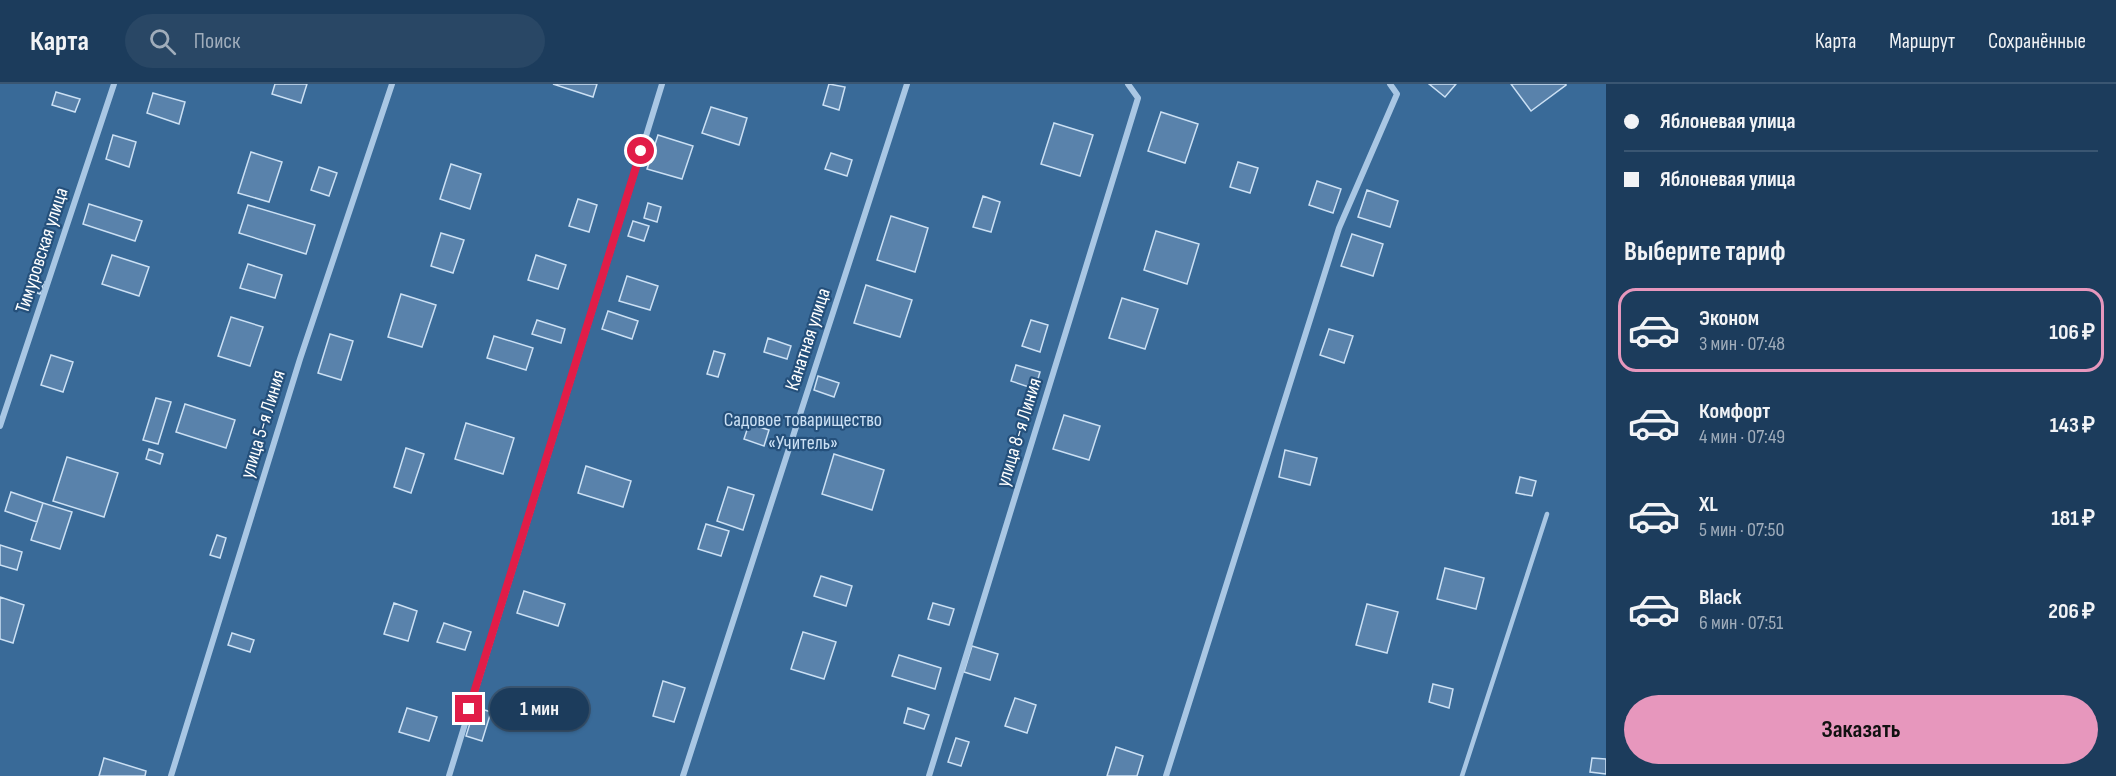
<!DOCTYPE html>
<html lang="ru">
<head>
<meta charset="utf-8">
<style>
  :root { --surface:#1c3c5c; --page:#294765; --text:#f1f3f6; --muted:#a0adbb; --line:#3a5672; --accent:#e797bd }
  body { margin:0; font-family:"Sofia Sans Condensed",sans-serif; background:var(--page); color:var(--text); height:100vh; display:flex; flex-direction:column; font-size:22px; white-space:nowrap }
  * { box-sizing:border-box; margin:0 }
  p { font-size:20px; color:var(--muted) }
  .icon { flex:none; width:33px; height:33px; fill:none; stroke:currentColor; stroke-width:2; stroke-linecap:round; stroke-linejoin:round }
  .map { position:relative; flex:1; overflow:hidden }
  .sheet { display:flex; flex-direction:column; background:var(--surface); width:510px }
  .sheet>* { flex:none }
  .banner { display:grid; align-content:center; height:132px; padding:0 18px; background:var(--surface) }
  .end { position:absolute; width:27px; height:27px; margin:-14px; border:8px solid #e11d48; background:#fff; box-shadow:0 0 0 3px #fff }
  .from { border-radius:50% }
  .bubble { position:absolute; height:42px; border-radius:21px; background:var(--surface); box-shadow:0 2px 4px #0004,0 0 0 2px var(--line); font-size:20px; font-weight:700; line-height:42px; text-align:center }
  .banner b { display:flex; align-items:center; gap:21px; height:57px; font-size:22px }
  .banner b+b { border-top:2px solid var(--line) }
  .banner i { width:15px; height:15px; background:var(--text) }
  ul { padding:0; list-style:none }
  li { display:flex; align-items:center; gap:18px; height:84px; margin:0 12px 9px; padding:0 6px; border:3px solid transparent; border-radius:18px }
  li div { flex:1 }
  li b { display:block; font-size:22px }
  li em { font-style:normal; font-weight:700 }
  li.active { border-color:var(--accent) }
  li>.icon { width:54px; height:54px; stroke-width:1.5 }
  h2 { padding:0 18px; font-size:27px; line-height:72px }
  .action { display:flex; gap:12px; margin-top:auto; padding:12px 18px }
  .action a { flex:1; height:69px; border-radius:36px; background:var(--accent); color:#111; font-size:24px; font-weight:700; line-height:69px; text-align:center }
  header { display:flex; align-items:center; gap:36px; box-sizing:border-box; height:84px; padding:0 30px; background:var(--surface); border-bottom:2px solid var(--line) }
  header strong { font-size:28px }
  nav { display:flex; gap:33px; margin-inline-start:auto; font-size:21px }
  .search { width:420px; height:54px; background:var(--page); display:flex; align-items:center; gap:15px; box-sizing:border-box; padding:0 21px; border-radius:33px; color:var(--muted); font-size:22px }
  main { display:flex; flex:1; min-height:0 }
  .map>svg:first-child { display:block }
  .green { fill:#396a98 }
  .building { fill:#5982ab; stroke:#cbe0f4; stroke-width:1.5 }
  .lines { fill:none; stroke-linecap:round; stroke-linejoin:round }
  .service { stroke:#a9c7e4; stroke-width:4.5 }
  .minor { stroke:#a9c7e4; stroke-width:6 }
  .route { stroke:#e11d48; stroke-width:8 }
  .labels { text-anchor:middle; stroke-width:4.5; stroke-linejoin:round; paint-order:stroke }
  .street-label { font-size:20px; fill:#fff; stroke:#25507b }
  .park-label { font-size:20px; fill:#cbe0f4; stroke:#25507b }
</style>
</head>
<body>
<header>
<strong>Карта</strong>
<div class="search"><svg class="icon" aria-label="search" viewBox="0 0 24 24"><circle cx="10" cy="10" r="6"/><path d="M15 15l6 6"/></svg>Поиск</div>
<nav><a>Карта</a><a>Маршрут</a><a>Сохранённые</a></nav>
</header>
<main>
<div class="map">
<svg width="1606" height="692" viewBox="0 0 1606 692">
  <rect width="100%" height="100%" fill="#25507b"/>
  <path class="green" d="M0 0H1606V692H0Z"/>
  <path class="building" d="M275 0H307L301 19 272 10Z
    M553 0H597L593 13Z
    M829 0 845 3 839 26 823 21Z
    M1429 0H1456L1445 13Z
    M1511 0H1566V1L1531 27Z
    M56 8 80 15 75 28 52 21Z
    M153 9 185 18 179 40 147 29Z
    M711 23 747 34 739 61 702 49Z
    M1161 28 1198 40 1185 79 1148 67Z
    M1054 39 1093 51 1080 92 1041 80Z
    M113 51 136 58 129 83 106 75Z
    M658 51 693 62 682 95 647 85Z
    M251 68 282 78 269 118 238 109Z
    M831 69 852 76 847 92 825 85Z
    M1238 78 1258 84 1250 109 1230 103Z
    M451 80 481 90 470 125 440 115Z
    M319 83 337 89 329 112 311 106Z
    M1317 97 1341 105 1333 129 1309 121Z
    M1367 106 1398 117 1390 143 1358 133Z
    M983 112 1000 118 991 148 973 143Z
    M578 115 597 121 589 148 569 142Z
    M648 119 661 123 657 138 644 134Z
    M89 120 142 137 135 157 83 140Z
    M248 121 315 141 306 170 239 149Z
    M891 132 928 144 915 188 877 176Z
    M633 137 649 142 644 157 628 152Z
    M1156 147 1199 160 1187 200 1144 186Z
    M441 149 464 156 453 189 431 182Z
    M1352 150 1383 160 1373 192 1341 182Z
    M112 171 149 183 139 212 102 200Z
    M536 171 566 181 558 205 528 196Z
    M248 180 282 191 275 214 240 204Z
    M627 192 658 202 650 226 619 217Z
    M30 193 44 198 40 210 26 205Z
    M866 201 912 216 900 253 854 239Z
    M401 210 436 221 422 263 388 253Z
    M1122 214 1158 225 1145 265 1109 254Z
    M608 227 638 237 632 255 602 245Z
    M231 233 263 243 250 282 218 272Z
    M537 236 565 245 561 259 532 250Z
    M1031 236 1048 241 1040 268 1022 262Z
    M1329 245 1353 252 1344 279 1320 271Z
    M330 250 353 257 341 296 318 289Z
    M494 252 533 264 526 286 487 274Z
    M768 254 791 262 787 275 764 268Z
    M714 267 725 270 718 293 707 290Z
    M51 271 73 278 63 308 41 301Z
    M1016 281 1040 288 1035 305 1011 297Z
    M818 292 839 299 834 313 814 306Z
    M156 314 171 318 158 360 143 356Z
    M185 320 235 336 226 364 176 348Z
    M1064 331 1100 342 1089 376 1053 365Z
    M466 339 514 354 503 390 455 375Z
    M749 340 769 346 764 362 744 355Z
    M406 364 424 370 411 409 394 403Z
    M149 365 163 370 160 380 146 375Z
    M1285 366 1317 374 1310 401 1279 393Z
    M834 370 884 386 872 426 822 410Z
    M67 373 118 389 104 433 53 417Z
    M586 382 631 397 623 423 578 409Z
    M1520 393 1536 397 1532 412 1516 409Z
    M728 403 754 411 743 446 717 437Z
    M11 408 43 419 37 438 5 427Z
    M43 419 72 428 60 465 31 456Z
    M706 440 729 447 721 472 698 465Z
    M217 451 226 454 220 474 210 471Z
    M0 461 22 468 17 486 0 481Z
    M1445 484 1484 494 1476 525 1437 515Z
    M821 492 852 502 846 522 814 512Z
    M524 507 565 520 558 542 517 529Z
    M0 513 24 521 13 559 0 555Z
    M394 519 417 527 408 557 384 550Z
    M933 519 954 525 949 541 928 535Z
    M1367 520 1398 528 1387 569 1356 561Z
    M444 539 471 548 465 566 437 558Z
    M803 548 836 558 824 595 791 585Z
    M232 549 254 556 250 568 228 561Z
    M972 562 998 570 990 596 964 588Z
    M899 571 941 584 935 605 892 592Z
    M663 597 685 604 674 638 653 632Z
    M1433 600 1453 605 1449 624 1429 618Z
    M1015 614 1036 621 1027 649 1005 642Z
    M475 623 491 628 482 657 466 652Z
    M407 624 437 633 429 657 399 648Z
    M908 624 929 631 924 645 904 639Z
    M956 654 969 658 961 682 948 678Z
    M1116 663 1143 672 1137 692H1107Z
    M104 674 146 687 145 692H99Z
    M1592 674 1606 675V690L1590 688Z"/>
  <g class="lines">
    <path class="service" d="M1462 692 1547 430"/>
    <path class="minor" d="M0 342 114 0
      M171 692 300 275 392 0
      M449 692 662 0
      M683 692 907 0
      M929 692 1138 14 1128 0
      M1166 692 1339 144 1397 10 1390 0"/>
  </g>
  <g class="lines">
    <path class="route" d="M469 625 641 67"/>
  </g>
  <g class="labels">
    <g class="street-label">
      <text transform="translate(41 166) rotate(-72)" y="7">Тимуровская улица</text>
      <text transform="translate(807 255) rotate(-72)" y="7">Канатная улица</text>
      <text transform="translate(262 340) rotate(-73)" y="7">улица 5-я Линия</text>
      <text transform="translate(1018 348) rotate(-73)" y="7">улица 8-я Линия</text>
    </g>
    <g class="park-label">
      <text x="803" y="342">Садовое товарищество<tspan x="803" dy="23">«Учитель»</tspan></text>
    </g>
  </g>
</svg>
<i class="end from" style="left:641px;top:67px"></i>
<i class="end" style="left:469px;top:625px"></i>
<div class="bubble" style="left:490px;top:604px;width:99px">1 мин</div>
</div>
<section class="sheet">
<div class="banner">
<b><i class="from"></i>Яблоневая улица</b>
<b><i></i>Яблоневая улица</b>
</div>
<h2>Выберите тариф</h2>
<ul>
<li class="active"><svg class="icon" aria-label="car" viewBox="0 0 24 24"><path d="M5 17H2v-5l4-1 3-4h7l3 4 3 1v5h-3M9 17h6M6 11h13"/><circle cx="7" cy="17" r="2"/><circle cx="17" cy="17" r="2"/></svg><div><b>Эконом</b><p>3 мин · 07:48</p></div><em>106 ₽</em></li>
<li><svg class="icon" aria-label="car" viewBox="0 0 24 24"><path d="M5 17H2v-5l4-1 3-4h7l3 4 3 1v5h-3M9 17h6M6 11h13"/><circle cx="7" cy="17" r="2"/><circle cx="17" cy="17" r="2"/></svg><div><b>Комфорт</b><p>4 мин · 07:49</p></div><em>143 ₽</em></li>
<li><svg class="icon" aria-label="car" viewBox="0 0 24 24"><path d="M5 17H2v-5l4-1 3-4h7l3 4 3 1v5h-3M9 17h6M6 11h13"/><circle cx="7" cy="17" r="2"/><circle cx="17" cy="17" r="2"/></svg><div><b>XL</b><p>5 мин · 07:50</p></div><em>181 ₽</em></li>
<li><svg class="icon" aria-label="car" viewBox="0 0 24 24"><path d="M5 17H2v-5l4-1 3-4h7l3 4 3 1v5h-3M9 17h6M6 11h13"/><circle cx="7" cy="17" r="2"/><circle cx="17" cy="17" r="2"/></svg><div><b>Black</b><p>6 мин · 07:51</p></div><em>206 ₽</em></li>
</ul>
<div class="action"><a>Заказать</a></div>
</section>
</main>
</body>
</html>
